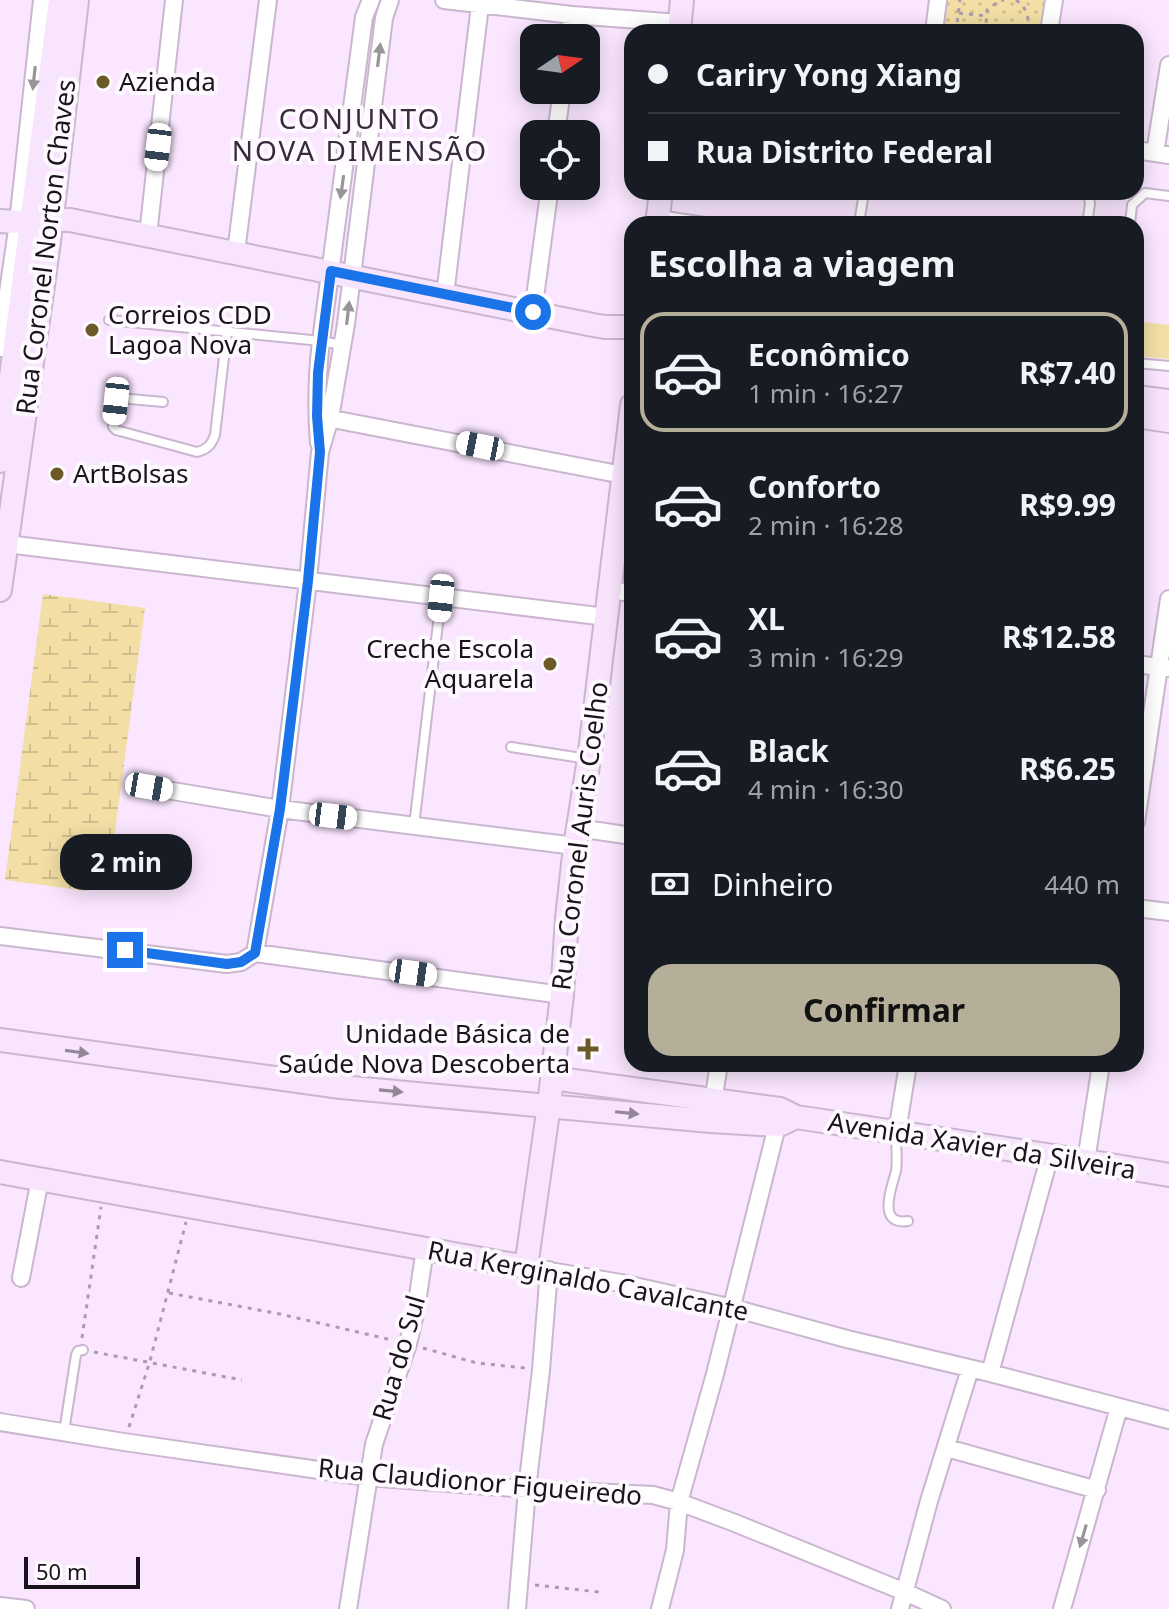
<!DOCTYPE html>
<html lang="pt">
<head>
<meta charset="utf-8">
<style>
  :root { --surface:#171b24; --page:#242831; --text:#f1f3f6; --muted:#9ea1a6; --line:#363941; --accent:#b5ae99 }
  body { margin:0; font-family:"Noto Sans",sans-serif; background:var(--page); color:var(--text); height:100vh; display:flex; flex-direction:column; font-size:30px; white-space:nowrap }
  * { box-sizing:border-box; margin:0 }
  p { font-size:26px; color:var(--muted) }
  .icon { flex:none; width:44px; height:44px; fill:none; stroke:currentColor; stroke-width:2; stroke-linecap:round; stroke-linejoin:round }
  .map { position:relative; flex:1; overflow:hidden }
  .details { position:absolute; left:624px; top:216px; width:520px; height:856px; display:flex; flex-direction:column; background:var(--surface); border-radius:24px; box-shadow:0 4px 20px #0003 }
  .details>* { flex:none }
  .guide { position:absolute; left:624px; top:24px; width:520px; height:176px; border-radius:24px; box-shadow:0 4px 20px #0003; display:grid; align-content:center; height:176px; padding:0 24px; background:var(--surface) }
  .needle { width:52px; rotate:77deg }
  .tools { position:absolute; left:520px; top:24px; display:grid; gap:16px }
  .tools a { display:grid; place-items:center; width:80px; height:80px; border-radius:16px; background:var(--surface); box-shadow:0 4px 20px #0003; font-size:40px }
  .scale { position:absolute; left:24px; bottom:20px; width:116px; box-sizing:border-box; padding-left:8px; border:4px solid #1a131b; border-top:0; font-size:22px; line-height:28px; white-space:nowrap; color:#1a131b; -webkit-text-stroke:6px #fdf9fe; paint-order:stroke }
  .end { position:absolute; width:36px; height:36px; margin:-18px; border:10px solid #1a73e8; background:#fff; box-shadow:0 0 0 4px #fff }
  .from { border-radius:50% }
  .bubble { position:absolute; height:56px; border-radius:24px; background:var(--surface); box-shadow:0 4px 20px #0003; font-size:26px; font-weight:700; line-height:56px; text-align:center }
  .car { position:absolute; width:24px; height:48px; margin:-24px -12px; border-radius:10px; box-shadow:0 0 6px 2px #0007; background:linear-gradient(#fff 24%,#345 0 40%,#fff 0 76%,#345 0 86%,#fff 0) }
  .guide b { display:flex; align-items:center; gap:28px; height:76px; font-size:30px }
  .guide b+b { border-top:2px solid var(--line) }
  .guide i { width:20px; height:20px; background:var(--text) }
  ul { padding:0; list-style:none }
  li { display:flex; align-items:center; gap:24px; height:120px; margin:0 16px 12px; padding:0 8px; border:4px solid transparent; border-radius:24px }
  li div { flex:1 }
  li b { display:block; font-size:30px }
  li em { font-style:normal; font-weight:700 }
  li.on { border-color:var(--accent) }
  li>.icon { width:72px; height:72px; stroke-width:1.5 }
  h2 { padding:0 24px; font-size:36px; line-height:96px }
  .pay { display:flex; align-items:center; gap:20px; height:88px; padding:0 24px; font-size:30px }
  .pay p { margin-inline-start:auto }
  .primary-button { display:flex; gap:16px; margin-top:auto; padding:16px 24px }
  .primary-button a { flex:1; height:92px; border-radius:24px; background:var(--accent); color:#111; font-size:32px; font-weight:700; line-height:92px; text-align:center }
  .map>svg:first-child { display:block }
  .grass { fill:#f3dfa6 }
  .wetland { fill:url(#wetland-marsh) }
  .park { fill:url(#park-dots) }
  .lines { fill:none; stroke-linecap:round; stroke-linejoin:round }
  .lane-casing { stroke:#cab6ce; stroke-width:12 }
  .street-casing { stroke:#cab6ce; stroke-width:20 }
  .secondary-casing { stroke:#cab6ce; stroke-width:26 }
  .path { stroke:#ab9bae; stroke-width:3; stroke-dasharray:4 6; stroke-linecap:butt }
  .lane { stroke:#fff; stroke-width:8 }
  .street { stroke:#fff; stroke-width:16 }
  .secondary { stroke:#f8e4fc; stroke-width:22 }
  .oneway { fill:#989598 }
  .oneway2 { fill:#948697 }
  .route { stroke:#1a73e8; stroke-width:10 }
  .poi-dot { fill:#6b5a28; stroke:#fdf9fe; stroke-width:3 }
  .labels { text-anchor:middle; stroke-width:8; stroke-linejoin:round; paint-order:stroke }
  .poi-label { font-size:26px; fill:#1a131b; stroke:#fdf9fe; text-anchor:start }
  .street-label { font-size:26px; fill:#1a131b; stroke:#fdf9fe }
  .neighbourhood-label { font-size:28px; letter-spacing:2px; fill:#39293c; stroke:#fdf9fe }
</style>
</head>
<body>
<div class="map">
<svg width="1169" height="1609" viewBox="0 0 1169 1609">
  <defs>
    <pattern id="wetland-marsh" width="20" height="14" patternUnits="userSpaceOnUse" patternTransform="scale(2)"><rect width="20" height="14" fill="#f3dfa6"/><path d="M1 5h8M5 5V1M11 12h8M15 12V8" fill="none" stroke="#d0be8e"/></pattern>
    <pattern id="park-dots" width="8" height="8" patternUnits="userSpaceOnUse" patternTransform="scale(2)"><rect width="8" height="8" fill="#f3dfa6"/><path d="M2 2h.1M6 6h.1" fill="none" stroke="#d0be8e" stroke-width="1.8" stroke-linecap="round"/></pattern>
  </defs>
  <rect width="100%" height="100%" fill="#fae6fe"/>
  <path class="grass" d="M1143 322 1169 325V359L1139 356Z"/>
  <path class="wetland" d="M43 594 145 608 110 868 91 865 87 891 5 880Z"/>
  <path class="park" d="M948 0H1048L1043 32H943Z"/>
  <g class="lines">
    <defs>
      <path id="lane" d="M659 215 718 224
        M859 224 864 192
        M1087 224 1090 204 1088 192
        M1130 224 1132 205 1145 193 1169 196
        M109 320 321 341 342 345
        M1136 363 1169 366
        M163 402 119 398 116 401 113 427 116 430 197 452C208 449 211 445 215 435L227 331
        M511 747 588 759
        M414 826 441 598
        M897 1132C895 1145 898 1159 896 1171 892 1186 876 1226 908 1221
        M64 1432 76 1355 78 1351 83 1350"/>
      <path id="street" d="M444 0 572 15 680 23
        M934 32 938 0
        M1049 32 1054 0
        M569 38 572 15
        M556 134 562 90
        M1136 150 1169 155
        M1155 153 1169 65
        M148 235 174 0
        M236 252 268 0
        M445 295 480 5
        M533 312 550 186
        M0 348 18 223 42 0
        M322 417 623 475
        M319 443C316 408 317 375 321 341L364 17 371 0
        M7 544 606 617
        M609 590 632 593
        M1136 664 1166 668
        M149 787 280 809 575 846
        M1136 822 1169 599
        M578 828 632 836
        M1136 908 1169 912
        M0 936 227 964 241 962 255 953 562 995
        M255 953 280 809 308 581 320 452 330 418 346 324 384 18 390 0
        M712 1108 719 1064
        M897 1132 908 1064
        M1086 1161 1101 1064
        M526 1267 621 1283 733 1308 847 1339 990 1373 1169 1420
        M21 1278 40 1179
        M990 1373 1050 1155
        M0 1422 124 1442 367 1477 527 1489 653 1495 679 1502 735 1523 905 1592 942 1609
        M947 1448 1097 1490
        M0 1606 26 1609
        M348 1609 374 1444 408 1344 416 1309 425 1249
        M517 1609 527 1489 541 1370 549 1270
        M660 1609 675 1550 679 1502 715 1374 779 1118
        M900 1609 929 1501 970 1369
        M1062 1609 1119 1407"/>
      <path id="secondary" d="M679 32 682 0
        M0 221C24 224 46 218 70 220L593 325 605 327H632
        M657 224 661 192
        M1136 397 1169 401
        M1136 416 1169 421
        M0 461 60 0
        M0 590 49 242 77 0
        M0 1040 341 1087 710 1121 779 1125 796 1117
        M552 1078 780 1109 796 1117 1086 1161 1169 1175
        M0 1172 526 1267 549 1105 562 995 567 918 575 846 589 759 632 405"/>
    </defs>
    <use href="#lane" class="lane-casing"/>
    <use href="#street" class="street-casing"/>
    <use href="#secondary" class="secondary-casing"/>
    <path class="path" d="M1016 0C1027 8 1031 19 1026 32
      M959 13 987 16
      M956 32 960 0
      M989 32 986 25 987 10 999 1 1004 0
      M169 1293 280 1314 392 1340
      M82 1338 101 1207
      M423 1348 477 1363 525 1368
      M94 1352 242 1380
      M129 1427 150 1361 186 1222
      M535 1585 599 1592"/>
    <use href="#lane" class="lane"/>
    <use href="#street" class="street"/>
    <use href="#secondary" class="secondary"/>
  </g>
  <defs><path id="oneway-solid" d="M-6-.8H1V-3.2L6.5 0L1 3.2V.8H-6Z" transform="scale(2)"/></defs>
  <g class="oneway">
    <use href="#oneway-solid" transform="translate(379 55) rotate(-83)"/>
    <use href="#oneway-solid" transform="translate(34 78) rotate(96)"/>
    <use href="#oneway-solid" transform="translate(342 187) rotate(98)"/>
    <use href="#oneway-solid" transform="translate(348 313) rotate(-83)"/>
    <use href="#oneway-solid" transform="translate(1083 1536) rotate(106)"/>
  </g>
  <g class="oneway2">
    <use href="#oneway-solid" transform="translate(77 1052) rotate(8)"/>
    <use href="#oneway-solid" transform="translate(391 1091) rotate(5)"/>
    <use href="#oneway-solid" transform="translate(627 1113) rotate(6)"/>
  </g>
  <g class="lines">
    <path class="route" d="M125 950 227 964 241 962 255 953 280 809 308 581 320 452 317 416 318 373 331 271 533 312"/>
  </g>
  <g class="poi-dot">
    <circle cx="103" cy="82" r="8"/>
    <circle cx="92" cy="330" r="8"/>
    <circle cx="57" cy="474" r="8"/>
    <circle cx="550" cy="664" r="8"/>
    <path d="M584 1037h8v8h8v8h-8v8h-8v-8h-8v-8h8z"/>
  </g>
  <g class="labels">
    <g class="poi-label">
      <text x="119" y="91">Azienda</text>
      <text x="108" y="324">Correios CDD<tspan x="108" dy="30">Lagoa Nova</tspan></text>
      <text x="73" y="483">ArtBolsas</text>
      <text x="534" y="658" text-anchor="end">Creche Escola<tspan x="534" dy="30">Aquarela</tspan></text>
      <text x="570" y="1043" text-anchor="end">Unidade Básica de<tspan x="570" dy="30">Saúde Nova Descoberta</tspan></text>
    </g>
    <g class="street-label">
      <text transform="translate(46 247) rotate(-83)" y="9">Rua Coronel Norton Chaves</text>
      <text transform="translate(580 836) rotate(-83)" y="9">Rua Coronel Auris Coelho</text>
      <text transform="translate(982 1146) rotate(9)" y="9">Avenida Xavier da Silveira</text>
      <text transform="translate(588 1281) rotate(11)" y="9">Rua Kerginaldo Cavalcante</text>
      <text transform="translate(399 1358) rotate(-74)" y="9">Rua do Sul</text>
      <text transform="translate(480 1482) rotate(5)" y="9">Rua Claudionor Figueiredo</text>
    </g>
    <g class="neighbourhood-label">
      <text x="360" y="129">CONJUNTO<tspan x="360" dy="32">NOVA DIMENSÃO</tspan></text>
    </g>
  </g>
</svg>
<div class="tools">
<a><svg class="needle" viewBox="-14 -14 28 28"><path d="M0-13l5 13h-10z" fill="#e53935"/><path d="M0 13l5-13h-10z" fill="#9ea1a6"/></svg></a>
<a><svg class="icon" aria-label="locate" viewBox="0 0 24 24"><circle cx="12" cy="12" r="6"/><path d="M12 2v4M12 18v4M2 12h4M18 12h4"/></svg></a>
</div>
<div class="scale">50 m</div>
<i class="end from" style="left:533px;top:312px"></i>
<i class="end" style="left:125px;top:950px"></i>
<div class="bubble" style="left:60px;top:834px;width:132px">2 min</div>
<i class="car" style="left:158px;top:147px;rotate:187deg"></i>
<i class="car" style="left:116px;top:401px;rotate:186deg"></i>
<i class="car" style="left:480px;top:446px;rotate:281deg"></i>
<i class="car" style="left:441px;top:598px;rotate:186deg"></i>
<i class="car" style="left:149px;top:787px;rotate:100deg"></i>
<i class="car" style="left:333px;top:816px;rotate:97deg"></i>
<i class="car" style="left:413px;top:973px;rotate:98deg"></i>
<div class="guide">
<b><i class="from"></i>Cariry Yong Xiang</b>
<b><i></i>Rua Distrito Federal</b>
</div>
<section class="details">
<h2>Escolha a viagem</h2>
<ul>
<li class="on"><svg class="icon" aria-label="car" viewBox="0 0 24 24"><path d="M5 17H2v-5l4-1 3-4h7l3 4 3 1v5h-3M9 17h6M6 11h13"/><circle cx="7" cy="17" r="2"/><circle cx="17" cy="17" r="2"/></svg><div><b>Econômico</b><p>1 min · 16:27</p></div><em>R$7.40</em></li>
<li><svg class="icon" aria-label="car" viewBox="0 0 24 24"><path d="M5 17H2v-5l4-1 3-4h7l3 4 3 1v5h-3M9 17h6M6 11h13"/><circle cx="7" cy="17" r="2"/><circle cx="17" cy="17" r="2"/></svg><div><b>Conforto</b><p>2 min · 16:28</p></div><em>R$9.99</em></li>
<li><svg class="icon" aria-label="car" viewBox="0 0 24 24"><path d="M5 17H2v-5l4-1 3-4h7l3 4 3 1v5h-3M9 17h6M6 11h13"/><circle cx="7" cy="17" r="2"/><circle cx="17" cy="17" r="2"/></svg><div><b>XL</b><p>3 min · 16:29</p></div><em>R$12.58</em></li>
<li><svg class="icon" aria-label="car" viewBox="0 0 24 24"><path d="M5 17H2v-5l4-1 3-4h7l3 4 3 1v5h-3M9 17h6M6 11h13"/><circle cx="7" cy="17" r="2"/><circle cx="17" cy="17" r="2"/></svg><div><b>Black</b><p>4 min · 16:30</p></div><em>R$6.25</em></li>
</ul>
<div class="pay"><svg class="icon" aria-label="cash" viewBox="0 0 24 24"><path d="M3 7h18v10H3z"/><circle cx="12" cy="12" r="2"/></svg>Dinheiro<p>440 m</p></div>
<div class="primary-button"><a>Confirmar</a></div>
</section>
</div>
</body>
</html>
